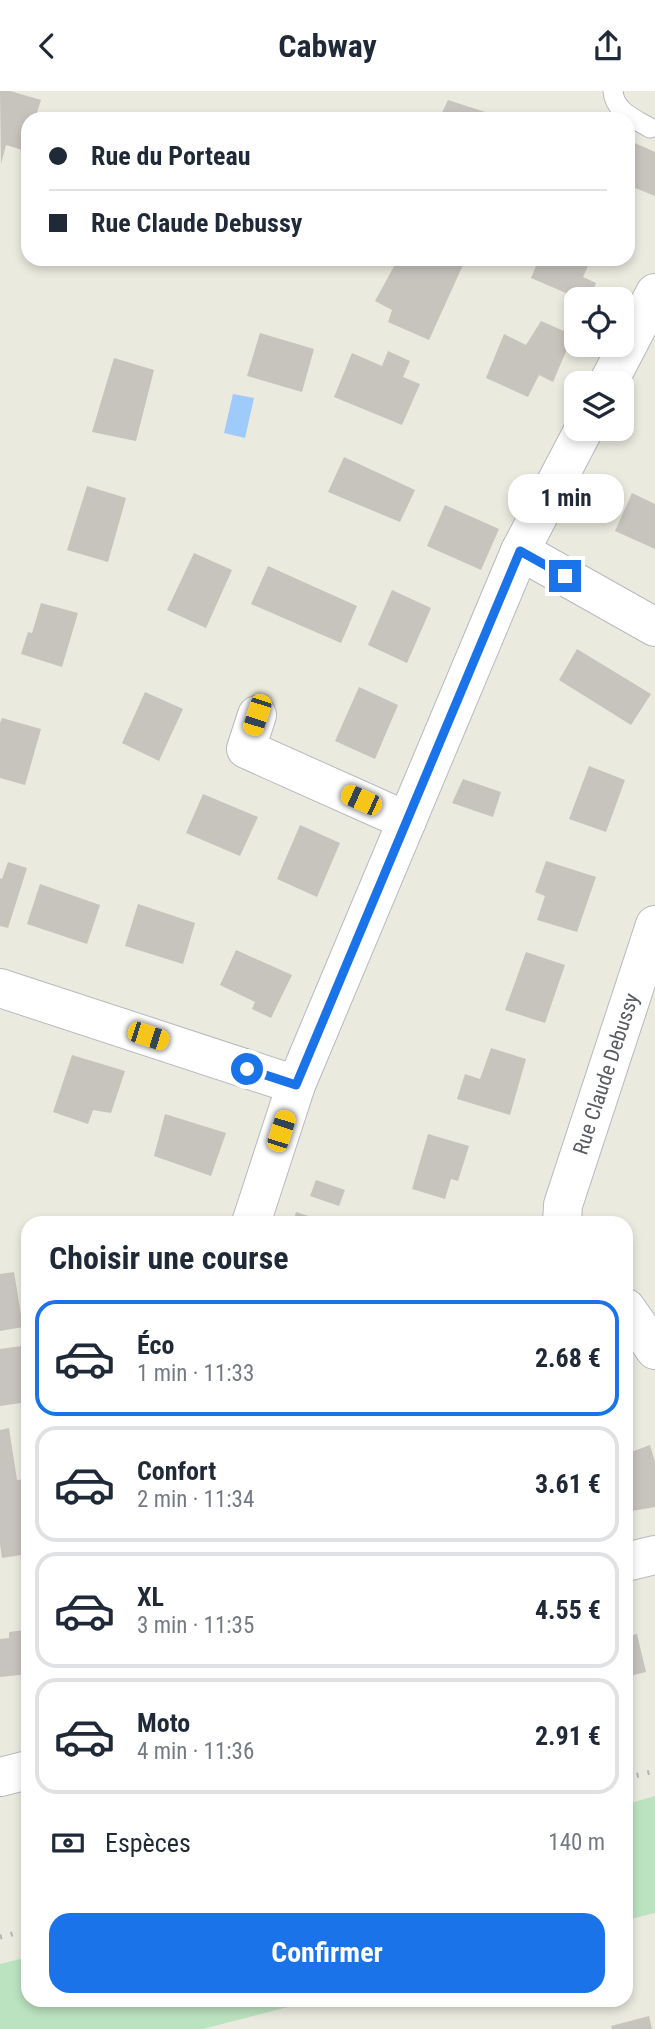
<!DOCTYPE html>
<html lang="fr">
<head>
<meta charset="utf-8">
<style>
  :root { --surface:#fff; --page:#f6f6f7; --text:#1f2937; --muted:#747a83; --line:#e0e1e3; --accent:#1a73e8 }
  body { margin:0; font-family:"Roboto Condensed",sans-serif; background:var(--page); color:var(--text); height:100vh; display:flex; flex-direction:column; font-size:26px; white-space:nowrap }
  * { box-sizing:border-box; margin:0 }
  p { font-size:23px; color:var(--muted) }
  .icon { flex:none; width:38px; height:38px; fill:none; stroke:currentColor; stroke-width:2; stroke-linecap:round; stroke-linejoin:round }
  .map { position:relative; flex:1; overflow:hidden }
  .drawer { position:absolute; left:21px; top:1125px; width:612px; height:791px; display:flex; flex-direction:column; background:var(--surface); border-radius:21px; box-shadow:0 4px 10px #0003 }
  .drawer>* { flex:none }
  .guide { position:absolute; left:21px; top:21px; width:614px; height:154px; border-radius:21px; box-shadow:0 4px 10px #0003; display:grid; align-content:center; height:154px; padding:0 28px; background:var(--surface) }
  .tools { position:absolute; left:564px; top:196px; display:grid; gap:14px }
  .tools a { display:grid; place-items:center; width:70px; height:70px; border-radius:14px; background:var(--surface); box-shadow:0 4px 10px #0003; font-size:35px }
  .end { position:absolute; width:32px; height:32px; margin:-16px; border:9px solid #1a73e8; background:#fff; box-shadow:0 0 0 4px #fff }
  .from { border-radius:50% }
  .bubble { position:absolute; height:49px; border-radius:21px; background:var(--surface); box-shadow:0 4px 10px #0003; font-size:23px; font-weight:700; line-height:49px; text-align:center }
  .car { position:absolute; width:21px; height:42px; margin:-21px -10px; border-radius:9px; box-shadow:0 0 5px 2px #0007; background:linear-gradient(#f5c518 24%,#345 0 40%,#f5c518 0 76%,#345 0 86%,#f5c518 0) }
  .guide b { display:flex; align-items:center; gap:24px; height:66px; font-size:26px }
  .guide b+b { border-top:2px solid var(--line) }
  .guide i { width:18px; height:18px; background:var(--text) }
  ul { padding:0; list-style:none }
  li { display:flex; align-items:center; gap:21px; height:116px; margin:0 14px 10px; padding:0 14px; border:4px solid var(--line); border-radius:21px }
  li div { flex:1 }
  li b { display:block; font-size:26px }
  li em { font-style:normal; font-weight:700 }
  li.active { border-color:var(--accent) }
  li>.icon { width:63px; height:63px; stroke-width:1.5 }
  h2 { padding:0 28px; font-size:32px; line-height:84px }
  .pay { display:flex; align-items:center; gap:18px; height:77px; padding:0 28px; font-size:26px }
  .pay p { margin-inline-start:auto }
  .action { display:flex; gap:14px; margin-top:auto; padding:14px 28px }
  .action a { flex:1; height:80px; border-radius:21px; background:var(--accent); color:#fff; font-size:28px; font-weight:700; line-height:80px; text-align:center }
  header { display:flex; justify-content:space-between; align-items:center; height:91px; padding:0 28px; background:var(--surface); font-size:32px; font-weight:700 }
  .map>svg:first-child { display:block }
  .green { fill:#bce3c0 }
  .water { fill:#9fcafc }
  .building { fill:#c6c4bd }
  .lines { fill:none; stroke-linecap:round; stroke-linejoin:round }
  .lane-casing { stroke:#b7b9be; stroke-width:21 }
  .street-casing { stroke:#b7b9be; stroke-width:40 }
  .lane { stroke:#fff; stroke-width:19 }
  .street { stroke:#fff; stroke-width:38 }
  .rail { stroke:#b3b4b4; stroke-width:5; stroke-dasharray:2 9; stroke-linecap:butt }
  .route { stroke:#1a73e8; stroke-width:9 }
  .labels { text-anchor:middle; stroke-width:6; stroke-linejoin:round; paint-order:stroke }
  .street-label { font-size:21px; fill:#585b60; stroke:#fff }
</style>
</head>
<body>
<header><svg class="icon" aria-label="back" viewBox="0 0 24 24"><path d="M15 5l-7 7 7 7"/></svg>Cabway<svg class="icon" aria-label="share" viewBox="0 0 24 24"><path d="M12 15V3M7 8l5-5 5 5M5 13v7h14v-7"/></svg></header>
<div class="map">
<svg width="655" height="1938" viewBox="0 0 655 1938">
  <rect width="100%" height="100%" fill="#ebeadf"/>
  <path class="green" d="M655 1705V1822L627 1829V1713Z
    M28 1866V1909H315L203 1938H0V1873Z"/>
  <path class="water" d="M233 303 254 307 245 347 224 342Z"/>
  <path class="building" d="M0 0H10L41 9 35 28H28V53L26 60 6 54 1 73Z
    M448 9 504 27V28H439Z
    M628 49 655 61V105L628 94Z
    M398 168 413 174 415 168H448L463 174 429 249 388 231 392 219 375 210Z
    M539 168H591L583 186 596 192 590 208H580L531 187Z
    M541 230 573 244 553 291 539 284 528 306 486 287 504 243 526 254Z
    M260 242 314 258 302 301 247 285Z
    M388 260 410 270 403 286 420 293 402 334 334 306 352 262 382 275Z
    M114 267 154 279 136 350 92 341Z
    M344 366 415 399 400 431 328 401Z
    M87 395 126 407 108 471 67 459Z
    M632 402 655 413V458L615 440Z
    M445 414 499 438 481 479 427 455Z
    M194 462 232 479 206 537 167 519Z
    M268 475 357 515 341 552 251 513Z
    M392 499 431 517 407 572 368 554Z
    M41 512 78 522 62 576 21 563 28 541 32 542Z
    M577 558 651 603 631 634 559 589Z
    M359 596 398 614 375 668 335 650Z
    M145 601 183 618 159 670 122 652Z
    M2 627 41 638 25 694 0 687V632Z
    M589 675 625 689 606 741 569 728Z
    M463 688 501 701 493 726 452 712Z
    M203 703 258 726 240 765 186 742Z
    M300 734 340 752 317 806 277 788Z
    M546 770 596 786 577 841 537 829 545 805 535 801Z
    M8 771 27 777 8 837 0 835V787L2 788Z
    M40 793 100 814 87 853 27 833Z
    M138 813 195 832 183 873 125 855Z
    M236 859 292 884 271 927 252 918 255 911 220 894Z
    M526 861 565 874 545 932 505 919Z
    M491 957 526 968 510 1024 457 1008 465 983 480 988Z
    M72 964 125 980 111 1022 93 1019 88 1033 53 1021Z
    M165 1023 226 1042 211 1085 154 1065Z
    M428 1043 469 1055 458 1090 451 1088 445 1108 412 1098Z
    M316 1089 345 1099 339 1115 310 1105Z
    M296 1121 330 1132H293Z
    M14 1181 23 1236 0 1240V1183Z
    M28 1254V1311L0 1315V1258Z
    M9 1337 17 1389 28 1388V1463L2 1467 0 1453V1339Z
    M650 1354 655 1371V1416L626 1421V1363Z
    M23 1513H28V1583L0 1586V1548L9 1547V1541L26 1539Z
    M637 1543 646 1581 626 1586V1546Z
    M649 1925 652 1938H612L611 1935Z"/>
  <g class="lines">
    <defs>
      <path id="lane" d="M613 0C614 20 635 28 650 37"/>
      <g id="street">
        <path d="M608 292 655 202"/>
        <path d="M520 460 655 536"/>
        <path d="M257 624 246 658 407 730"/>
        <path d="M0 897 296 994"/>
        <path d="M251 1132 296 994 520 460 584 338"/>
        <path id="s1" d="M562 1132 563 1114 655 834"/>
        <path d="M626 1217 655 1259"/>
        <path d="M626 1471 655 1464"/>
        <path d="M0 1686 28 1679"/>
      </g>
    </defs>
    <use href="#lane" class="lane-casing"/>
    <use href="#street" class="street-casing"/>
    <use href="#lane" class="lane"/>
    <use href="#street" class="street"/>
    <path class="rail" d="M626 1687 655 1680
      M0 1846 28 1839"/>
  </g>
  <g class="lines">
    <path class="route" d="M247 978 296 994 520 460 565 485"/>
  </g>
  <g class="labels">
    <g class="street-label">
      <text dy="7" stroke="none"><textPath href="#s1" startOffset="156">Rue Claude Debussy</textPath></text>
    </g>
  </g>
</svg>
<div class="tools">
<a><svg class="icon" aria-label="locate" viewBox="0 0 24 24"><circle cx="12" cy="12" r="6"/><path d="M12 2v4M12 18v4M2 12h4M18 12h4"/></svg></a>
<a><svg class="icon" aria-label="layers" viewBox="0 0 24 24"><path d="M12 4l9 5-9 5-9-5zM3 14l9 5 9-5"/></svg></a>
</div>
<i class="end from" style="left:247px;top:978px"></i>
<i class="end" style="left:565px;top:485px"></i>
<div class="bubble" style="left:508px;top:383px;width:116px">1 min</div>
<i class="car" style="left:257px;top:624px;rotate:198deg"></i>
<i class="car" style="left:361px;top:709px;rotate:294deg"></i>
<i class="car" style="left:148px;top:945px;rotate:108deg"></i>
<i class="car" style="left:281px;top:1040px;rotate:18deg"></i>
<div class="guide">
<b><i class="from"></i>Rue du Porteau</b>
<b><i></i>Rue Claude Debussy</b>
</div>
<section class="drawer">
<h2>Choisir une course</h2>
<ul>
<li class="active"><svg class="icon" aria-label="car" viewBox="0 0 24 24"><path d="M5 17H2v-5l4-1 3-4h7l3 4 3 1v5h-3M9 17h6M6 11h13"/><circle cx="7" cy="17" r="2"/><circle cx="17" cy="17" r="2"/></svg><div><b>Éco</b><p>1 min · 11:33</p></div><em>2.68 €</em></li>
<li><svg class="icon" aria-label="car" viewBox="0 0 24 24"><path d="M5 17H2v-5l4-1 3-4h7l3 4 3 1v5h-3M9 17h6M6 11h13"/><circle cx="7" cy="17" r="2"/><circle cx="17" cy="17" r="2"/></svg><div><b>Confort</b><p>2 min · 11:34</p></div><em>3.61 €</em></li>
<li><svg class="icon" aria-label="car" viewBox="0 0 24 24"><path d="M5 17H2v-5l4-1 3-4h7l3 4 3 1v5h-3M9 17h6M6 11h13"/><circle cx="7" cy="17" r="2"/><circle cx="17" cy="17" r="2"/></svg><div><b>XL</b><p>3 min · 11:35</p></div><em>4.55 €</em></li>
<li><svg class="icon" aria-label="car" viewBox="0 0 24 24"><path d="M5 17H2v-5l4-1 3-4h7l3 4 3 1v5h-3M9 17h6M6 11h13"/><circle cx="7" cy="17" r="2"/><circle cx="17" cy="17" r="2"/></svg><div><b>Moto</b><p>4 min · 11:36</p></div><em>2.91 €</em></li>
</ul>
<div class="pay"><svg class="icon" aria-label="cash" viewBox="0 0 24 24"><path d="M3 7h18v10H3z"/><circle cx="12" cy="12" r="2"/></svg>Espèces<p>140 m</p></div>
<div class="action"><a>Confirmer</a></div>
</section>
</div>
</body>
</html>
